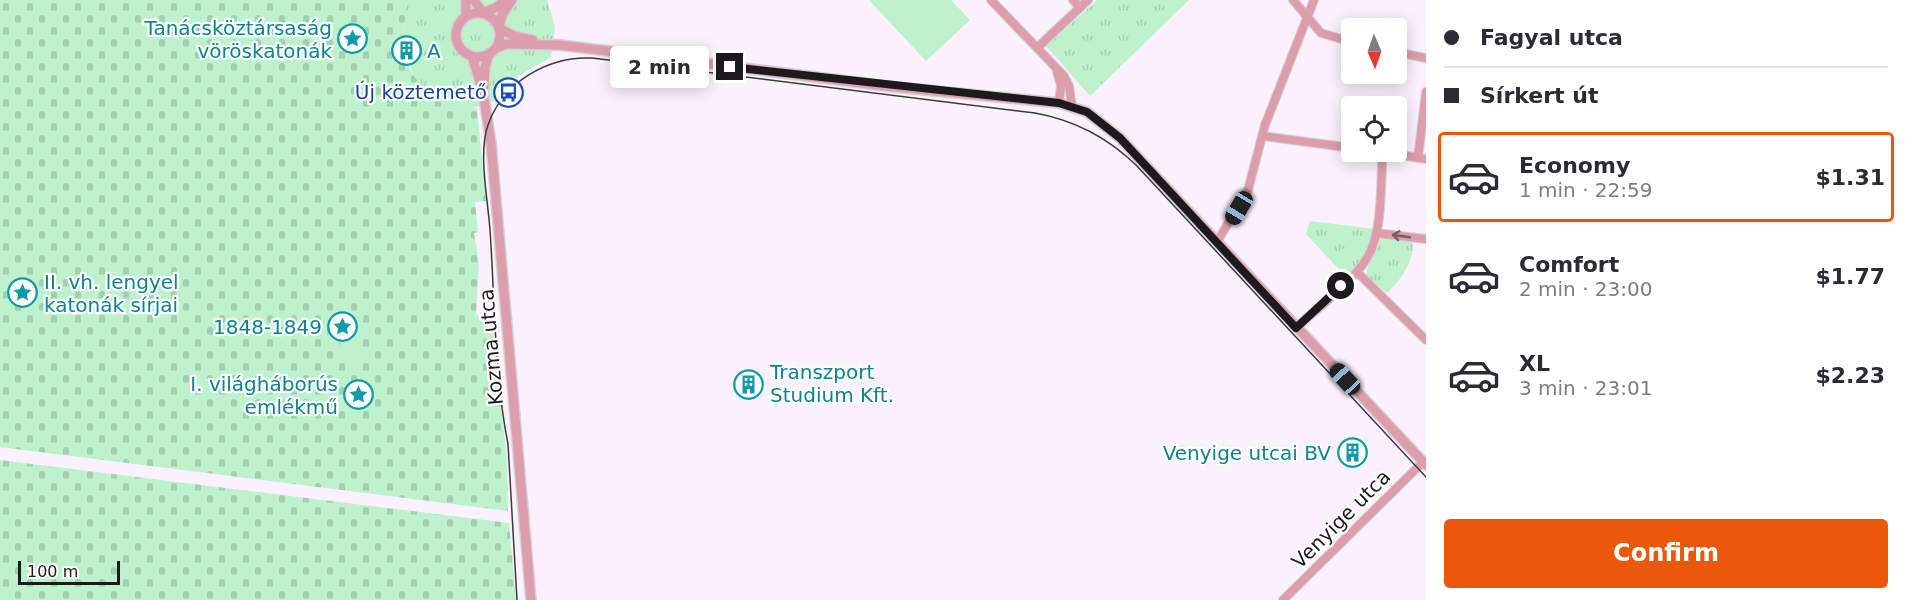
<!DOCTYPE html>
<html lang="en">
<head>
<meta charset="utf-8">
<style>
  :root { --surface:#fff; --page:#f2f2f3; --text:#2b2b33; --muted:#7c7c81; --line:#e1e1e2; --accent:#ea580c }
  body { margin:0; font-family:"DejaVu Sans",sans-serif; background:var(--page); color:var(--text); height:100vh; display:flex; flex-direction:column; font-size:22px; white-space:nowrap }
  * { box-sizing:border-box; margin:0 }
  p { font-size:20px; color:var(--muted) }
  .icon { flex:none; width:33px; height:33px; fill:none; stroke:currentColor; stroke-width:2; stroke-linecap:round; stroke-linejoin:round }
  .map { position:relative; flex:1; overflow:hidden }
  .drawer { display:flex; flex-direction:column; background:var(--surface); width:480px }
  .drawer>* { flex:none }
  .top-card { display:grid; align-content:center; height:132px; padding:0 18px; background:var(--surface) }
  .needle { width:39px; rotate:178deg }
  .fabs { position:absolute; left:1341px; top:18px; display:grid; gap:12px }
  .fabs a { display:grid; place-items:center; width:66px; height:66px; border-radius:6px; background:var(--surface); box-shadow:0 3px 15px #0003; font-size:30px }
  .scale { position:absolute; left:18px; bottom:15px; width:102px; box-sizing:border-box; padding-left:6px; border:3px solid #1d191d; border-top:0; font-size:16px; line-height:21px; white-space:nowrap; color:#1d191d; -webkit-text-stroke:4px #fff; paint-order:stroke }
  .end { position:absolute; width:27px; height:27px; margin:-14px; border:8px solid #1d191d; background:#fff; box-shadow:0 0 0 3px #fff }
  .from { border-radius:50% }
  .bubble { position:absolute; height:42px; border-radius:6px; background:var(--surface); box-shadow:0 3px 15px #0003; font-size:20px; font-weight:700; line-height:42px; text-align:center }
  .car { position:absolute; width:18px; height:36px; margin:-18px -9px; border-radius:8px; box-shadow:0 0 4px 2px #0007; background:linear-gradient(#222 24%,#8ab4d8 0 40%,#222 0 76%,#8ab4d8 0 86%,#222 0) }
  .top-card b { display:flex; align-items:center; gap:21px; height:57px; font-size:22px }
  .top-card b+b { border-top:2px solid var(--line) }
  .top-card i { width:15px; height:15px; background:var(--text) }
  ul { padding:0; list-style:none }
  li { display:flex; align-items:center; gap:18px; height:90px; margin:0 12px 9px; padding:0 6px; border:3px solid transparent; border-radius:6px }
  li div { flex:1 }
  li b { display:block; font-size:22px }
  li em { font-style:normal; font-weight:700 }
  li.selected { border-color:var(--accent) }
  li>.icon { width:54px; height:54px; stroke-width:1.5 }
  .action { display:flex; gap:12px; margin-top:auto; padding:12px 18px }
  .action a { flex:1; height:69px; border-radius:6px; background:var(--accent); color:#fff; font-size:24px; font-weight:700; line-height:69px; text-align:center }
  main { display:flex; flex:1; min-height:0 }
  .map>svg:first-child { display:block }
  .grass { fill:url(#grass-tufts) }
  .cemetery { fill:url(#cemetery-stones) }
  .green { fill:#bef2cd }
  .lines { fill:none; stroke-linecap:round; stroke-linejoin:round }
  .minor-casing { stroke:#d7ced8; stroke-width:10 }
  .tertiary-casing { stroke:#d7ced8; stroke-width:12 }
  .minor { stroke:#dd9eac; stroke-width:8 }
  .tertiary { stroke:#dd9eac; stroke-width:9 }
  .tram { stroke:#3d393e; stroke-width:1.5 }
  .oneway { stroke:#7d5c64 }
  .route { stroke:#1d191d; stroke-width:8 }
  .labels { text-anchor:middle; stroke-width:4.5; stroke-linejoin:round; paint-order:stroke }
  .culture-label { font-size:20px; fill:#0d838f; stroke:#fff; text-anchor:end }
  .transit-label { font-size:20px; fill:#164399; stroke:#fff; text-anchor:end }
  .street-label { font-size:20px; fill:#1d191d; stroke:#fff }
</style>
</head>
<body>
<main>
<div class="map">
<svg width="1426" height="600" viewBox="0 0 1426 600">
  <defs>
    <pattern id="grass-tufts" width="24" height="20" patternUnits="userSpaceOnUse" patternTransform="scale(1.5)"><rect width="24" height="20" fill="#bef2cd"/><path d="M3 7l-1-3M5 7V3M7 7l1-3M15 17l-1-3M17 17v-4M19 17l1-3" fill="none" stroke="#a3cfb0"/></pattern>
    <pattern id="cemetery-stones" width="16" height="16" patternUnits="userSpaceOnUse" patternTransform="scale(1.5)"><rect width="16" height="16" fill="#bef2cd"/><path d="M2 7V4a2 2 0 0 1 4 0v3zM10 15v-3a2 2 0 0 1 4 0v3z" fill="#a3cfb0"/></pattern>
  </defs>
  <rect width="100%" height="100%" fill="#faf1fc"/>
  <path class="grass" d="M407 0H547L555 26 551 57 512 80 491 103 468 109 449 106 433 98 421 88 408 64 401 58Z
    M1097 0H1189L1090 96 1046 46Z
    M1310 221 1375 229C1370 250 1362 263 1346 277L1306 234Z
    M1381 236 1412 241C1417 257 1399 283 1387 293L1367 277C1365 263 1377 250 1381 236Z"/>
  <path class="cemetery" d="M0 0H407L401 58 408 59C407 66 411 71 415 77 428 101 451 109 477 108L486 201 475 202 478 232 474 233 479 262 476 314 493 332 507 459 508 511 0 447Z
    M0 460 509 523 516 600H0Z"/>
  <path class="green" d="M869 0H951L970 20 926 61Z
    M1351 240 1362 250 1343 272 1332 262Z
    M344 311 364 314 358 361 337 364Z"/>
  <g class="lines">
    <defs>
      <path id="minor" d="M991 0 1064 76 1069 86 1072 106
        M1073 0 1079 7
        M1293 0 1321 33 1352 42
        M1037 48 1088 0
        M1396 52 1426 58
        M1057 72 1061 85 1059 103
        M1263 136 1352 148
        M1382 152 1426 159
        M1418 158 1426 92
        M1376 233 1426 239
        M1217 242 1248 190 1265 125 1314 0
        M1357 272 1426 340
        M1296 328C1319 306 1361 277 1372 248 1383 219 1380 182 1383 152
        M1283 600 1423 462"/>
      <path id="tertiary" d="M474 0 483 13
        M456 35a22 22 0 1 1 44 0a22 22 0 1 1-44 0Z
        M483 13 497 7 505 0
        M466 16V0
        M499 28 514 36 533 40
        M499 28 502 15 512 0
        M496 48 507 44 560 45 894 87 1059 103 1087 112 1120 138 1426 465
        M472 56 483 92 491 143 531 600
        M484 87 485 67 489 54"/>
    </defs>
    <use href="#minor" class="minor-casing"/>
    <use href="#tertiary" class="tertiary-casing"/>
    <use href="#minor" class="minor"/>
    <use href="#tertiary" class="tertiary"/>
    <path class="tram" d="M517 600 508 444C494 374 495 301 490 230 488 200 478 153 488 125 503 82 548 56 592 58L1035 113C1074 120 1108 138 1136 165L1426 477"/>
  </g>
  <defs><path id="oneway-shaft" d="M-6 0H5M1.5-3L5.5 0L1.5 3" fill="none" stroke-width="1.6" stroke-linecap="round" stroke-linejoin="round" transform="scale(1.5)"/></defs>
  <use class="oneway" href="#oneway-shaft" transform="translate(1401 236) rotate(-172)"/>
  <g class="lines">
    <path class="route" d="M730 67 1059 103 1087 112 1120 138 1296 328 1341 286"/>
  </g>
  <defs>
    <symbol id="sight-ring" viewBox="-11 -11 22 22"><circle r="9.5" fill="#fff" stroke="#0f9aa8" stroke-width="1.5"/><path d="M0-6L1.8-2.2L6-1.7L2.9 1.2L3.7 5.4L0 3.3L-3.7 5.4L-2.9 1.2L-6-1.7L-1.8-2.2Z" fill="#0f9aa8"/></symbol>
    <symbol id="building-ring" viewBox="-11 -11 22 22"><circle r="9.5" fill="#fff" stroke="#0f9aa8" stroke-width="1.5"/><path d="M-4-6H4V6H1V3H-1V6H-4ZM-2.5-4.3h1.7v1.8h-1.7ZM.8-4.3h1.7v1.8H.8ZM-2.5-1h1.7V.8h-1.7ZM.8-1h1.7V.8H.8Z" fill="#0f9aa8"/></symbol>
    <symbol id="bus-ring" viewBox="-11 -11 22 22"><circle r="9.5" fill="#fff" stroke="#1a4fb4" stroke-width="1.5"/><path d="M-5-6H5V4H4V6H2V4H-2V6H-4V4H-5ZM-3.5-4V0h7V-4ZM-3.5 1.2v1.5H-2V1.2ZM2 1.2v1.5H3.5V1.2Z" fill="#1a4fb4"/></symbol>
  </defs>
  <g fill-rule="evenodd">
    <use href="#sight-ring" x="336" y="22" width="33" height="33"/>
    <use href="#building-ring" x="390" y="34" width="33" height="33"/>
    <use href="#bus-ring" x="492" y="76" width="33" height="33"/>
    <use href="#sight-ring" x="6" y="276" width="33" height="33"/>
    <use href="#sight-ring" x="326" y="310" width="33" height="33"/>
    <use href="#building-ring" x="732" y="368" width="33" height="33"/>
    <use href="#sight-ring" x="342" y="378" width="33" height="33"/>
    <use href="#building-ring" x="1336" y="436" width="33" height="33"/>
  </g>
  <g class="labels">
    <g class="culture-label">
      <text x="332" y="35">Tanácsköztársaság<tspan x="332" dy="23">vöröskatonák</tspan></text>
      <text x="427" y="58" text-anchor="start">A</text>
      <text x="44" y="289" text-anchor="start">II. vh. lengyel<tspan x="44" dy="23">katonák sírjai</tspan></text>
      <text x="322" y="334">1848-1849</text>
      <text x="770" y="379" text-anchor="start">Transzport<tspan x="770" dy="23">Studium Kft.</tspan></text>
      <text x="338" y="391">I. világháborús<tspan x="338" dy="23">emlékmű</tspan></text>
      <text x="1331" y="460">Venyige utcai BV</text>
    </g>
    <g class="transit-label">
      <text x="487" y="99">Új köztemető</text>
    </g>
    <g class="street-label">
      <text transform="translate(491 347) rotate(-95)" y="7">Kozma utca</text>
      <text transform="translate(1341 519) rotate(-45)" y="7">Venyige utca</text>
    </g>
  </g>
</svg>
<div class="fabs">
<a><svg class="needle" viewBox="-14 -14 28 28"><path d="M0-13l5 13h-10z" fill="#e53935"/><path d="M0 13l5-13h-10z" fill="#7c7c81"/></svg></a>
<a><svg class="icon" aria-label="locate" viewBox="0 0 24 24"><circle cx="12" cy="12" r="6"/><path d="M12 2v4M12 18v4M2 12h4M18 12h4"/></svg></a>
</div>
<div class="scale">100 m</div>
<i class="end from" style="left:1341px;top:286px"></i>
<i class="end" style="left:730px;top:67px"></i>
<div class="bubble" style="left:610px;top:46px;width:99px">2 min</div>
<i class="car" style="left:1239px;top:208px;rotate:211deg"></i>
<i class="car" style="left:1345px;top:379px;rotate:317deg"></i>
</div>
<section class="drawer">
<div class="top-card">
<b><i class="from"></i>Fagyal utca</b>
<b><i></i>Sírkert út</b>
</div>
<ul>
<li class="selected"><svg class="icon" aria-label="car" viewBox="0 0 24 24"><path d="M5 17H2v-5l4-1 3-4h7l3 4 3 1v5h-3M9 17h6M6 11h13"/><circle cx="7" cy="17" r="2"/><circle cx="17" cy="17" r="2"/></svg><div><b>Economy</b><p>1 min · 22:59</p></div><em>$1.31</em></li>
<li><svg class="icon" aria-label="car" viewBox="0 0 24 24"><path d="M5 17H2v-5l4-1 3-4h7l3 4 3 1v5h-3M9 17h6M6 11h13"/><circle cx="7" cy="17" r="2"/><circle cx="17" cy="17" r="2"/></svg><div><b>Comfort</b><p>2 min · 23:00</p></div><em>$1.77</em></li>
<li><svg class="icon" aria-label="car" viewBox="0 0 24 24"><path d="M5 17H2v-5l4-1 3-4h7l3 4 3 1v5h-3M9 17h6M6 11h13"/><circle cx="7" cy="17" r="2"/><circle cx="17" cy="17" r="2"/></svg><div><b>XL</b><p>3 min · 23:01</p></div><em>$2.23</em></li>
</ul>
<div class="action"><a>Confirm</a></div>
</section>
</main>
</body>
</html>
